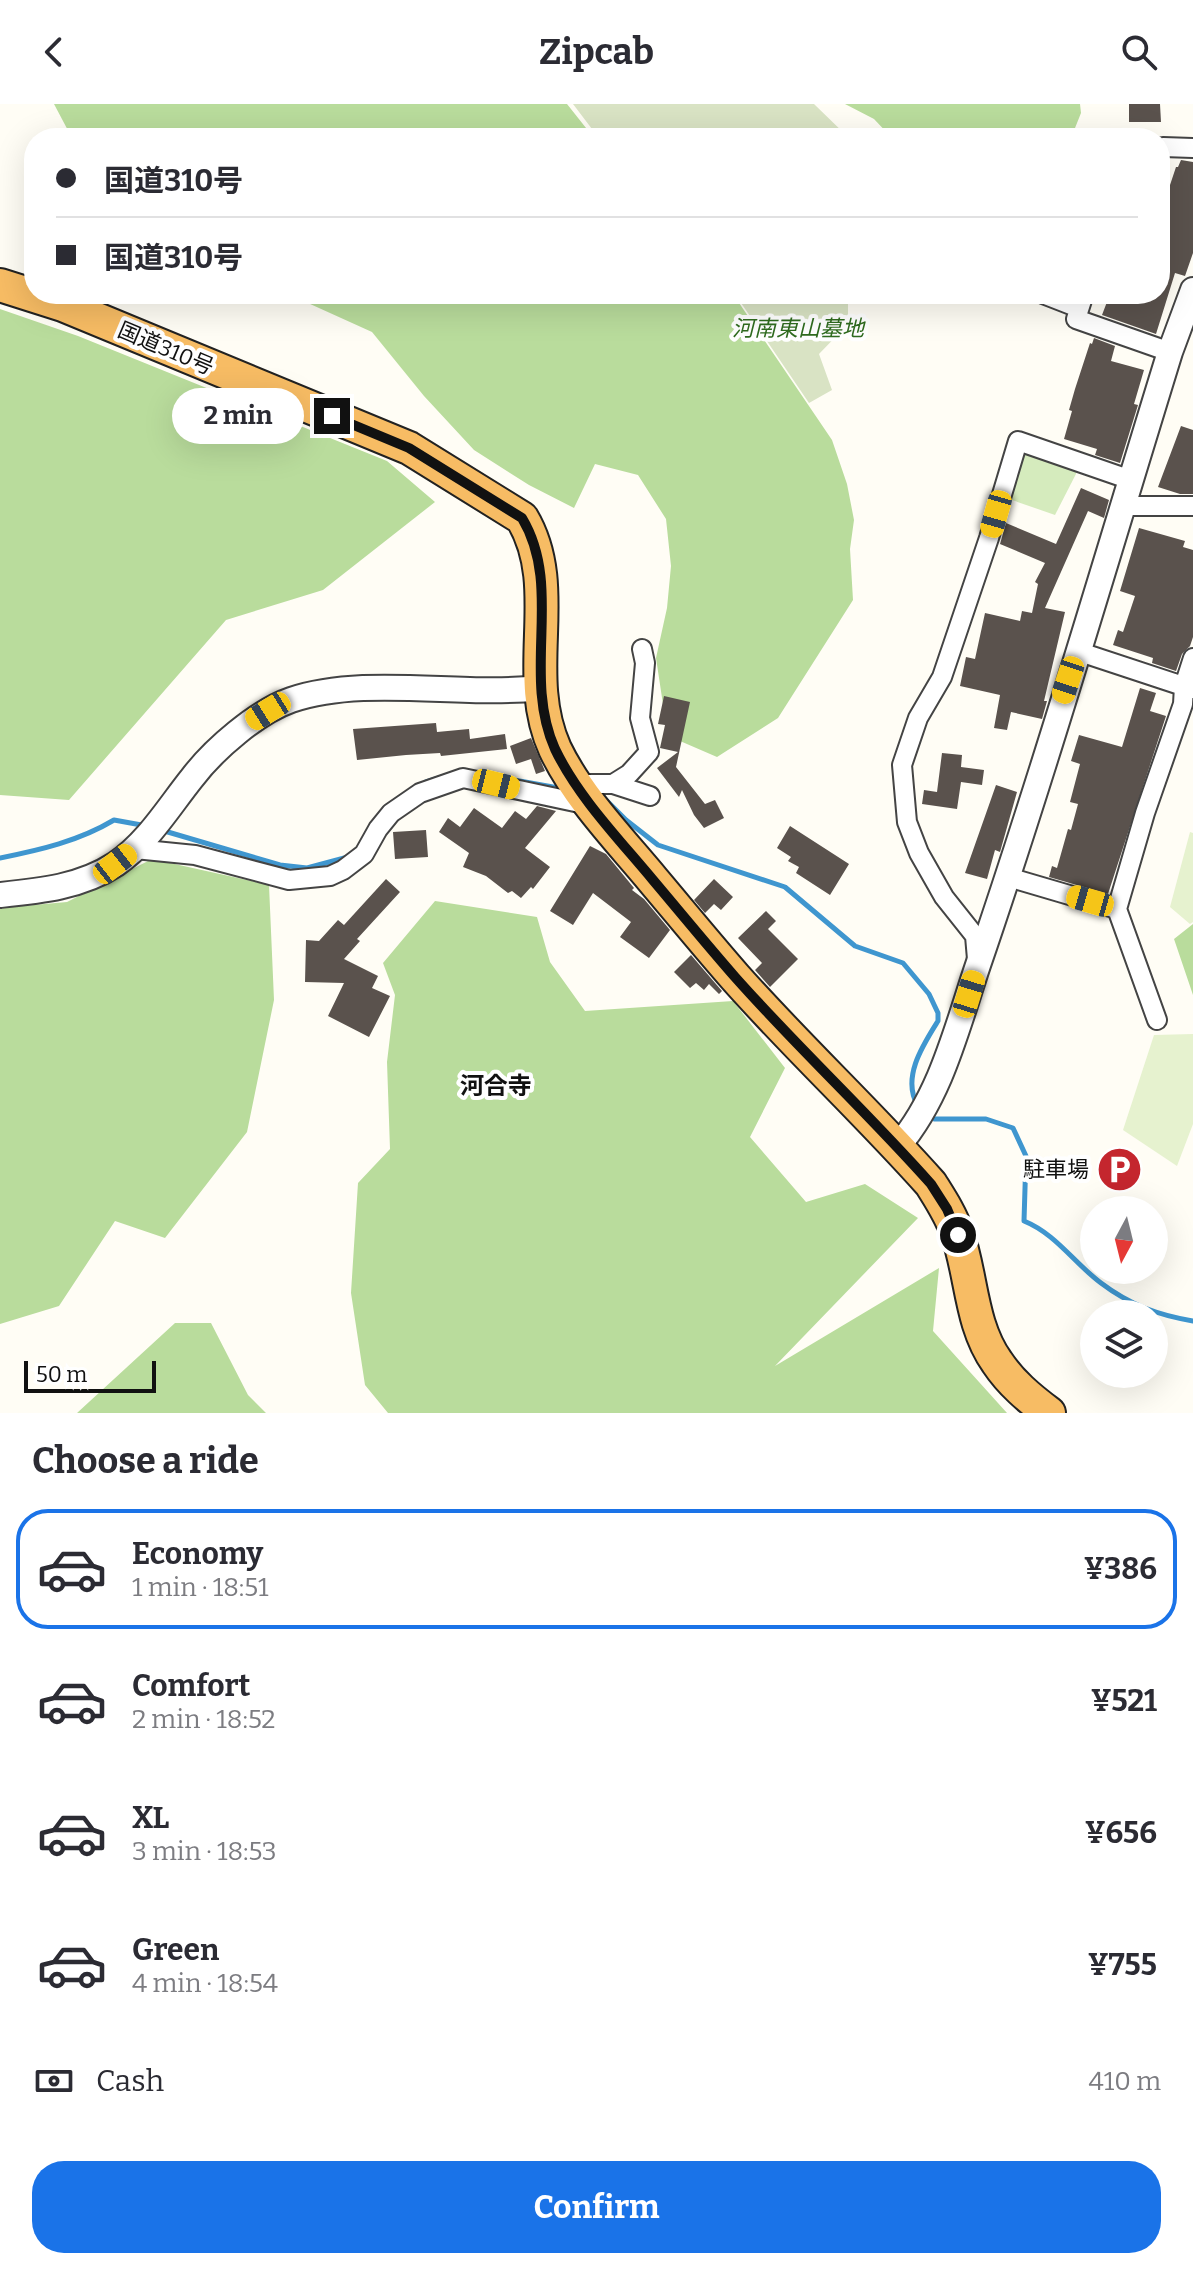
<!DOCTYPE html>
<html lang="en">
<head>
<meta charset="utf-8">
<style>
  :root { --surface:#fff; --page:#f7f7f7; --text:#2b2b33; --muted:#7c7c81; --line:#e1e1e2; --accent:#1a73e8 }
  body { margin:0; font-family:Bitter,"Noto Sans JP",serif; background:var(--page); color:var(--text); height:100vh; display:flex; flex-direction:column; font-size:30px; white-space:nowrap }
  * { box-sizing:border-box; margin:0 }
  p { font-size:26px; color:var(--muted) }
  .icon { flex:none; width:44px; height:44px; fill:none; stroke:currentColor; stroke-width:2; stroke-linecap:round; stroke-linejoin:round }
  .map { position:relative; height:1309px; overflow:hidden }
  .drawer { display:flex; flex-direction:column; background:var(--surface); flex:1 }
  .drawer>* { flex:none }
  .banner { position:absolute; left:24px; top:24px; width:1146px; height:176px; border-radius:32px; box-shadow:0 8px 32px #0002; display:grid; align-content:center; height:176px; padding:0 32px; background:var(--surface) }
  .needle { width:52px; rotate:187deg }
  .tools { position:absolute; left:1080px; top:1092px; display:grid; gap:16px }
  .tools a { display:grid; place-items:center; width:88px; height:88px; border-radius:50%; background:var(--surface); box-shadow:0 8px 32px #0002; font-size:40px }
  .scale { position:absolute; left:24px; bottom:20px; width:132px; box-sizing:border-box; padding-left:8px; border:4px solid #111; border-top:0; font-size:22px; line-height:28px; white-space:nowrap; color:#111; -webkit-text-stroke:6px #fff; paint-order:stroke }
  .end { position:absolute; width:36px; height:36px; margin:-18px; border:10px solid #111; background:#fff; box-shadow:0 0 0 4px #fff }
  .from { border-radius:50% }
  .bubble { position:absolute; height:56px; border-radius:28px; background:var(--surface); box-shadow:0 8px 32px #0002; font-size:26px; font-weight:700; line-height:56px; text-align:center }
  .car { position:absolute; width:24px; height:48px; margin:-24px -12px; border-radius:10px; box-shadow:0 0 6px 2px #0007; background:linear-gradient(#f5c518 24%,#345 0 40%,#f5c518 0 76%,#345 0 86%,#f5c518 0) }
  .banner b { display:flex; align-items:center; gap:28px; height:76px; font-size:30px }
  .banner b+b { border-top:2px solid var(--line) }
  .banner i { width:20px; height:20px; background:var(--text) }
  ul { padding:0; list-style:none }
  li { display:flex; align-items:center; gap:24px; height:120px; margin:0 16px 12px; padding:0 16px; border:4px solid transparent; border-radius:32px }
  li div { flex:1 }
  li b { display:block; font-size:30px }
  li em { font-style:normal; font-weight:700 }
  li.on { border-color:var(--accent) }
  li>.icon { width:72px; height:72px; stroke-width:1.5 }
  h2 { padding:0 32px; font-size:36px; line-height:96px }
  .pay { display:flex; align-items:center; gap:20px; height:88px; padding:0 32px; font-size:30px }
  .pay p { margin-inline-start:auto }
  .primary-button { display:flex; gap:16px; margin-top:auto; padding:16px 32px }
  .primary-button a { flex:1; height:92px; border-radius:32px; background:var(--accent); color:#fff; font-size:32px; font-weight:700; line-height:92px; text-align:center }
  header { display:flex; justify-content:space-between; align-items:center; height:104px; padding:0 32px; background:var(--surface); font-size:36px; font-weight:700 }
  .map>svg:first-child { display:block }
  .green { fill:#d5ebbd }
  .forest { fill:#b9dc9c }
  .cemetery { fill:#d9e3c4 }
  .pitch { fill:#e6f2cf }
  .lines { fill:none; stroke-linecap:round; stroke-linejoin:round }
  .stream { stroke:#3f96cf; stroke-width:5 }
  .building { fill:#5a524d }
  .minor-casing { stroke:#444; stroke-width:22 }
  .tertiary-casing { stroke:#444; stroke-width:28 }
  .trunk-casing { stroke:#222; stroke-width:36 }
  .minor { stroke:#fff; stroke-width:18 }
  .tertiary { stroke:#fff; stroke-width:24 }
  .trunk { stroke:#f7bc64; stroke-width:32 }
  .route { stroke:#111; stroke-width:10 }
  .labels { text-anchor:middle; stroke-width:8; stroke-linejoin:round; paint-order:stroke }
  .park-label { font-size:22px; font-style:italic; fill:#2f6b1f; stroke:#fff }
  .street-label { font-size:22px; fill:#111; stroke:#fff }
  .poi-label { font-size:22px; fill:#111; stroke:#fff; text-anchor:end }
  .neighbourhood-label { font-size:24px; font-weight:bold; fill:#111; stroke:#fff }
</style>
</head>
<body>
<header><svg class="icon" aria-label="back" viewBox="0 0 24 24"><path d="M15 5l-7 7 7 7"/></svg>Zipcab<svg class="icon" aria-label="search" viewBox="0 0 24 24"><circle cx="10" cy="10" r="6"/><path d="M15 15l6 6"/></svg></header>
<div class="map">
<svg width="1193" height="1309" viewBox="0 0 1193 1309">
  <rect width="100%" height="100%" fill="#fffdf5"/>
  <path class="green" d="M1024 345 1078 366 1055 411 1012 396 1015 374Z"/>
  <path class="forest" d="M54 0H567L590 29 599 34H72Z
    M845 0H1080L1081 9 1071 34H892L874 15Z
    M288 190H733L832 336 847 380 854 416 850 445 853 496 778 614 717 653 680 637 664 607 656 554 667 504 671 462 666 415 638 371 595 360 574 404 529 381 474 346 424 292 372 228Z
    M0 205 78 232 387 357 435 398 323 486 226 516 69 696 0 691Z
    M152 755 269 781 274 896 247 1028 165 1134 115 1117 59 1202 0 1220V804L67 798Z
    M435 797 537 813 550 858 585 907 733 897 785 964 750 1033 806 1098 865 1080 918 1114 775 1262 939 1164 933 1227 1007 1309H388L365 1281 351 1189 358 1079 390 1045 387 958 395 891 383 859Z
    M1193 820V891L1174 835Z
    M175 1219H211L248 1291 266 1309H77Z"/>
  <path class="cemetery" d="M573 0H814L849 34H609L592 25Z
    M735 190H848V220L819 250 832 286 809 299Z"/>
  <path class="pitch" d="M1190 728 1193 729V818L1190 820 1170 803Z
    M1193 930V1020L1177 1062 1123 1026 1154 931Z"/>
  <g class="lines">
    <path class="stream" d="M514 676 564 685
      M426 678 458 668
      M604 694 626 716 658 741 785 783 855 842 903 859 929 890 938 909V917C923 941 901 974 918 1002
      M161 726 280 761 307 764 348 753
      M0 754C40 746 79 737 114 716L147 722
      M928 1011 934 1015H986L1013 1024 1026 1052 1024 1117C1056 1130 1074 1159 1101 1179 1130 1201 1158 1211 1193 1217"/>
  </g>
  <path class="building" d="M1129 0H1160L1161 18H1129Z
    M1181 56 1193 58V149L1185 172 1175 169 1156 230 1102 211 1110 190H1160V88L1167 90 1176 63H1178Z
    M1094 234 1115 242 1111 257 1144 266 1134 300 1138 301 1120 359 1095 351 1097 345 1064 335 1072 307 1069 306 1075 285 1090 239 1092 240Z
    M1181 322 1193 326V390H1180L1158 383Z
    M1081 384 1109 396 1104 414 1088 407 1045 504 1065 508 1044 597H1047L1042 615 1011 608 1007 626 994 624 1000 591 960 582 966 553 975 555 985 509 1020 517 1022 507 1032 509 1038 480 1035 478 1045 459 1000 440 1006 419 1056 440Z
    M1139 424 1185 437 1183 443 1193 446V533L1190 542 1182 550 1176 567 1152 559 1153 554 1113 541 1118 526 1123 528 1135 492 1120 487Z
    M1140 584 1156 589 1150 607 1166 612 1108 790 1049 773 1052 762 1057 764 1068 725 1071 726 1078 700 1070 698 1080 660 1071 657 1079 631 1122 643Z
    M664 592 690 598 676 663 705 700 715 696 724 714 704 724 694 711 682 686 679 693 657 664 678 648 660 644 665 621 658 620Z
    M436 619 437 628 469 625 470 635 505 630 507 645 441 652 440 649 406 651 357 656 353 625Z
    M531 634 545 667 536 670 531 655 516 660 510 642Z
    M942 649 962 651 961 663 984 666 982 681 961 678 957 705 922 700 924 686 937 688Z
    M996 681 1017 688 1000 748 995 746 987 775 965 769Z
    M537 702 556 707 525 744 550 763 533 785 531 783 521 794 512 787 508 789 486 772 463 763 469 749 439 728 448 714 460 723 474 704 502 724 515 707 526 715Z
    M790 722 849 760 830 791 796 769 799 763 788 757 791 753 777 744Z
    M426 726 428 753 395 755 393 728Z
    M590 742 606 750 634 784 632 786 644 795 670 826 649 854 620 833 631 818 593 789 573 821 550 807Z
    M386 775 400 788 357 835 360 837 344 855 378 872 372 884 390 892 369 933 328 912 344 879 305 878 306 836 319 837 338 816 344 821Z
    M714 775 733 793 721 806 714 800 705 809 694 796Z
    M766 807 776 817 768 825 798 855 770 883 755 866 762 859 738 834Z
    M691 851 722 887 719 890 709 880 704 886 696 879 690 884 674 868Z"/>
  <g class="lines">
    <defs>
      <path id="minor" d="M1160 45 1163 43 1193 44
        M1043 190 1079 204
        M1084 190 1076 215 1170 248
        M1123 402H1193
        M1077 547 1192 585
        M577 680H613L650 692
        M613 680 629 670 649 648 640 614 645 559 642 545
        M135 745 195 751 289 776 330 772 343 766 364 750 378 725 391 709 420 689 463 674 589 701
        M1008 773 1117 805
        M977 855 975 832 944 793 919 749 907 718 902 661 918 614 942 573 989 434 1018 337 1131 376
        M1157 916 1117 805 1145 709 1183 600 1184 582 1193 554"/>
      <path id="tertiary" d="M0 791C40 787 81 783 116 760 148 738 168 704 192 674 214 645 257 608 291 596 365 571 461 593 539 584
        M898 1042C941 992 957 923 978 861 1047 659 1107 452 1170 248L1193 186"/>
      <path id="trunk" d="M0 181 63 201 409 344 522 414C564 484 520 568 555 645 578 693 619 735 653 776 680 808 707 841 735 873 798 944 868 1009 931 1080 941 1096 951 1111 957 1129 972 1171 970 1220 997 1258 1011 1279 1029 1294 1049 1309"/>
    </defs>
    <use href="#minor" class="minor-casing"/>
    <use href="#tertiary" class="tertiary-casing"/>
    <use href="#trunk" class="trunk-casing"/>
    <use href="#minor" class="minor"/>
    <use href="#tertiary" class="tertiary"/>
    <use href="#trunk" class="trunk"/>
  </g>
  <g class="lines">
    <path class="route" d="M332 312 409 344 522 414C564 484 521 569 555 645 578 693 619 735 653 776 680 808 707 841 735 873 798 944 868 1009 931 1080L947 1105 958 1131"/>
  </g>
  <defs>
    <symbol id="parking-disc" viewBox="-11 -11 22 22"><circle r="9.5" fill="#c4262e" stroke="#fff"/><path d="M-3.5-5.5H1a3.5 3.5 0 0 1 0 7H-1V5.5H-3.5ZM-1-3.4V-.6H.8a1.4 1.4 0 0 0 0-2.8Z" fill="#fff"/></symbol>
  </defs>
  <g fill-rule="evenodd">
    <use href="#parking-disc" x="1094" y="1040" width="51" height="51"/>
  </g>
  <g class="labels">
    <g class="park-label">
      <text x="798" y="232">河南東山墓地</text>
    </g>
    <g class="street-label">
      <text transform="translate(166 244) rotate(23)" y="8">国道310号</text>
    </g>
    <g class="poi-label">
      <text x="1089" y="1073">駐車場</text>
    </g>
    <g class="neighbourhood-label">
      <text x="496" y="990">河合寺</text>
    </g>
  </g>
</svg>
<div class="tools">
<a><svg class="needle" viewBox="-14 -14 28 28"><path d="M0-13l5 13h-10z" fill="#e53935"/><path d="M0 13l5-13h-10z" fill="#7c7c81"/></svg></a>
<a><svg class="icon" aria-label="layers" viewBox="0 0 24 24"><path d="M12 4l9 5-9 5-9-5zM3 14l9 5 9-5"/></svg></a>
</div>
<div class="scale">50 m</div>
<i class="end from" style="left:958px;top:1131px"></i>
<i class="end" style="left:332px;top:312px"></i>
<div class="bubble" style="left:172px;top:284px;width:132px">2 min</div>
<i class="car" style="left:996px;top:410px;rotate:196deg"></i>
<i class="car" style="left:1068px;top:576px;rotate:198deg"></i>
<i class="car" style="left:268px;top:607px;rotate:238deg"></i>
<i class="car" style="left:496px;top:680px;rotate:104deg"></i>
<i class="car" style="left:115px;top:760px;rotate:52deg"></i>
<i class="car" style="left:1090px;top:797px;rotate:286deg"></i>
<i class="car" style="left:969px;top:890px;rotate:17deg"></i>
<div class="banner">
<b><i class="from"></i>国道310号</b>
<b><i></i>国道310号</b>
</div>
</div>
<section class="drawer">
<h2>Choose a ride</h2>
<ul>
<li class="on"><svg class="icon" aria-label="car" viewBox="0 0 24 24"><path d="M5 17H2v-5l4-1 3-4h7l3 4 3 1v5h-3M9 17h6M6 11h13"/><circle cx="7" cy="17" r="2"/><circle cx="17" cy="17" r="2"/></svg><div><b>Economy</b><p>1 min · 18:51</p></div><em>¥386</em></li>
<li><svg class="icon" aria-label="car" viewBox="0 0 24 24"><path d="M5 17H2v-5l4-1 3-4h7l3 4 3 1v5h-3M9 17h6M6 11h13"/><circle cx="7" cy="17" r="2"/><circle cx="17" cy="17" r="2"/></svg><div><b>Comfort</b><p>2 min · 18:52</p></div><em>¥521</em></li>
<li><svg class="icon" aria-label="car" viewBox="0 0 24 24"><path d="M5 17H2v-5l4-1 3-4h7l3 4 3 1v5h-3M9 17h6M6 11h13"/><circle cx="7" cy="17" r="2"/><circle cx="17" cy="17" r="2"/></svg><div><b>XL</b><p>3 min · 18:53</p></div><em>¥656</em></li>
<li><svg class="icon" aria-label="car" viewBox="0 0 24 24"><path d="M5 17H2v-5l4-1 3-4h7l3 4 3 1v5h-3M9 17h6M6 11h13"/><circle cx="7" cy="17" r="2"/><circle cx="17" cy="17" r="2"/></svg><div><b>Green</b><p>4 min · 18:54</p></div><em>¥755</em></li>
</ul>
<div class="pay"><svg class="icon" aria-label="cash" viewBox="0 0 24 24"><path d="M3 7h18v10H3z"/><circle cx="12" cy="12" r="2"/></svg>Cash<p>410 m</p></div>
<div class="primary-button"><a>Confirm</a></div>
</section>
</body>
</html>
